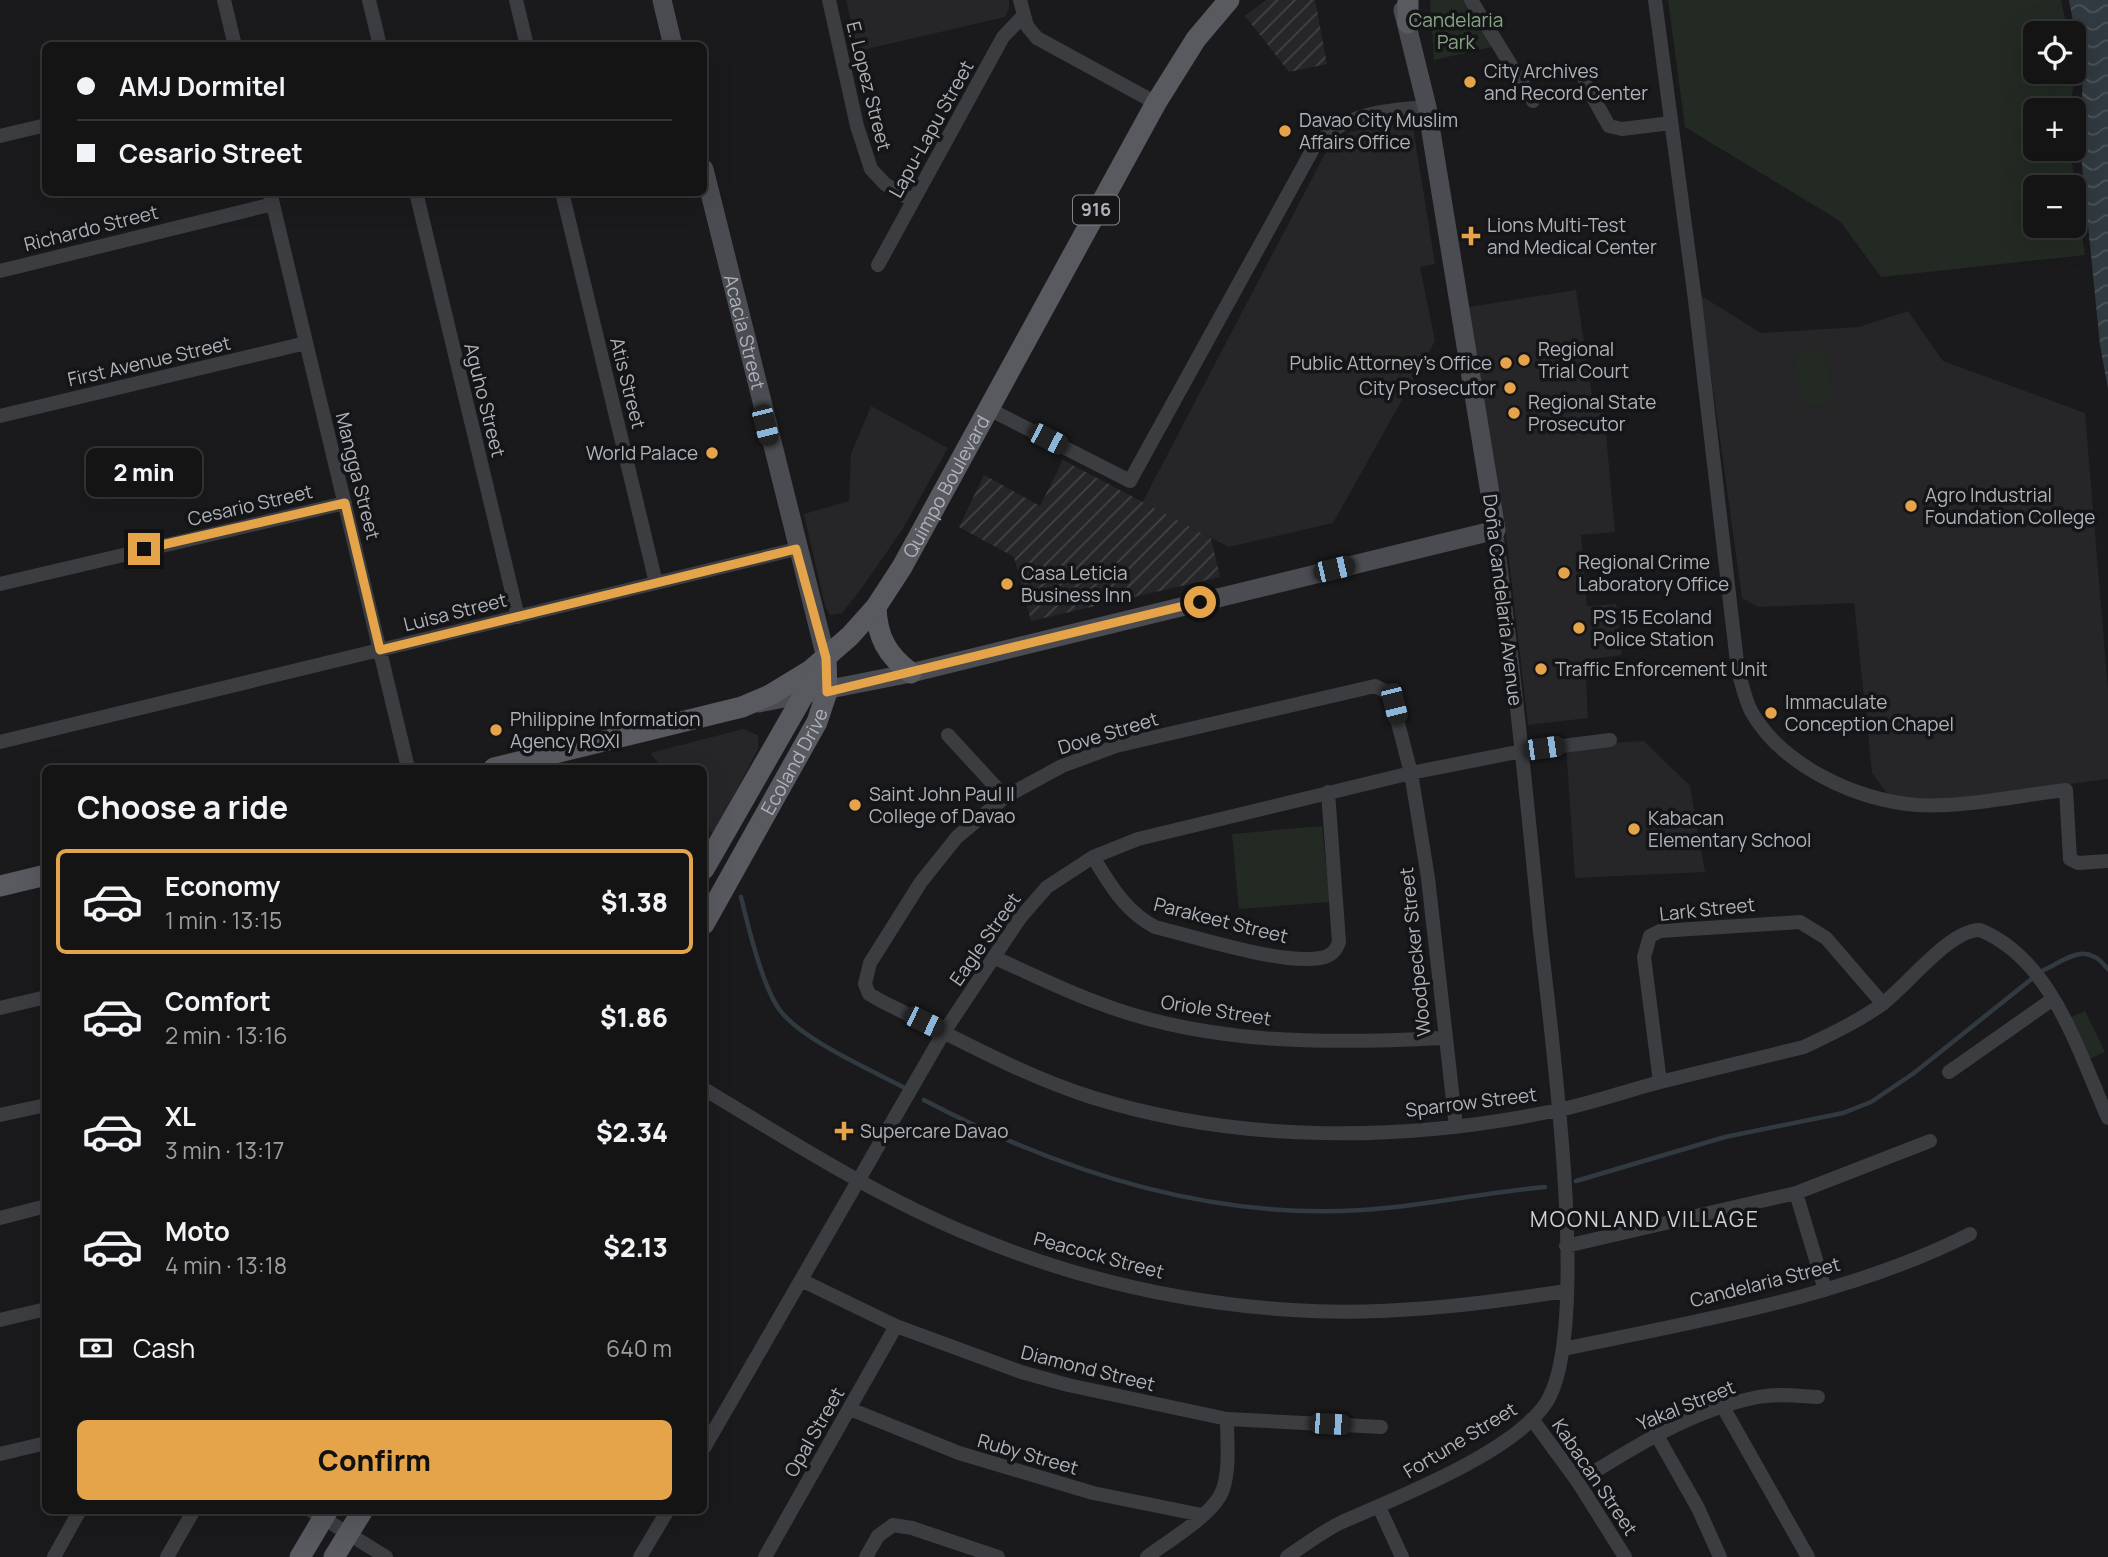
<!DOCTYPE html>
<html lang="en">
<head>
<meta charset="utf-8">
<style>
  :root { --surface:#141415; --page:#212122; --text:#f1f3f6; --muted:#9d9ea0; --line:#333334; --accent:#e5a449 }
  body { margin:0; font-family:Manrope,sans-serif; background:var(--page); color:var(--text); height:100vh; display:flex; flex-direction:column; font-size:26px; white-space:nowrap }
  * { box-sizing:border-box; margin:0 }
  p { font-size:23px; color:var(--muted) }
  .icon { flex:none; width:38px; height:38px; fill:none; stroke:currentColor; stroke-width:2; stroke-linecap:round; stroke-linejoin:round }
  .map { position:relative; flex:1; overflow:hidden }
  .sheet { position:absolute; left:42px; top:765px; width:665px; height:749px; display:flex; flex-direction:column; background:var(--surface); border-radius:10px; box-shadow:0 7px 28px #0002,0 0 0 2px var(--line) }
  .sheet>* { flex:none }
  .top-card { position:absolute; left:42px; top:42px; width:665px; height:154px; border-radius:10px; box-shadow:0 7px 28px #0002,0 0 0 2px var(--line); display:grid; align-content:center; height:154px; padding:0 35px; background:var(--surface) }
  .controls { position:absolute; left:2023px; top:21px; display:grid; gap:14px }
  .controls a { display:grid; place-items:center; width:63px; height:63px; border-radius:10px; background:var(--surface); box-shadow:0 7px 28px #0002,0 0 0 2px var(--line); font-size:35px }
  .end { position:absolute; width:32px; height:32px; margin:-16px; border:9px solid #e5a449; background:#111; box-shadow:0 0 0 4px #111 }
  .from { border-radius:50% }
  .bubble { position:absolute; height:49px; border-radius:10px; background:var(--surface); box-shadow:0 7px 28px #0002,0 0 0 2px var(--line); font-size:23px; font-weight:800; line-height:49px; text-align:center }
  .car { position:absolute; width:21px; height:42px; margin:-21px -10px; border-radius:9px; box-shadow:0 0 5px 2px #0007; background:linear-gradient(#222 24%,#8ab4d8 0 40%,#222 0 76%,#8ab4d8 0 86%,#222 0) }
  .top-card b { display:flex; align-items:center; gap:24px; height:66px; font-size:26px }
  .top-card b+b { border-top:2px solid var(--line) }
  .top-card i { width:18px; height:18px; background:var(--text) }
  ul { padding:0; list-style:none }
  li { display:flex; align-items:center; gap:21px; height:105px; margin:0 14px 10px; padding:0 21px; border:4px solid transparent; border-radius:10px }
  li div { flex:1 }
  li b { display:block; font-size:26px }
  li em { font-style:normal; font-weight:800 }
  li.on { border-color:var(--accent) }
  li>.icon { width:63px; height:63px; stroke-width:1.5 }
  h2 { padding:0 35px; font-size:32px; line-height:84px }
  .pay { display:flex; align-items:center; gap:18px; height:77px; padding:0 35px; font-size:26px }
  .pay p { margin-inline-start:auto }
  .action { display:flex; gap:14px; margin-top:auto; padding:14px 35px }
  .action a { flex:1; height:80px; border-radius:10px; background:var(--accent); color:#111; font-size:28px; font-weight:800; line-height:80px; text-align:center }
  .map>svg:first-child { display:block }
  .built { fill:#262629 }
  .industrial { fill:url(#industrial-furrows) }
  .green { fill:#222a23; fill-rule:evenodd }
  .water { fill:url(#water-waves) }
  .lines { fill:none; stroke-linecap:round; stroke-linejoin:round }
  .stream { stroke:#313a40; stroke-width:4.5 }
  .street { stroke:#3b3d41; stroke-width:14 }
  .secondary { stroke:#4a4c51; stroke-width:19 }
  .primary { stroke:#585a60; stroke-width:21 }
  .route { stroke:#e5a449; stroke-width:9 }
  .poi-dot { fill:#e5a449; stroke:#151517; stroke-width:2.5 }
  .labels { text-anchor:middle; stroke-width:7; stroke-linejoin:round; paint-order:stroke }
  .shield { fill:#151517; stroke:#80848a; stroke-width:2 }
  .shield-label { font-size:18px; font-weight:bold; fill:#aeb3bb }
  .park-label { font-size:19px; fill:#87a486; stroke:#151517 }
  .poi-label { font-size:19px; fill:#aeb3bb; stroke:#151517; text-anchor:start }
  .street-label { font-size:19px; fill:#aeb3bb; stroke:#151517 }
  .neighbourhood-label { font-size:21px; letter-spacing:2px; fill:#ced1d7; stroke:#151517 }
</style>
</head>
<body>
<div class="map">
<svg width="2108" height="1557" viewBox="0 0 2108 1557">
  <defs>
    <pattern id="industrial-furrows" width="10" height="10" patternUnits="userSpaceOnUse" patternTransform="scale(1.75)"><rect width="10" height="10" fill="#262629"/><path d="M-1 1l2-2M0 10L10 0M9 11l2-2" fill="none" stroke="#434346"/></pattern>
    <pattern id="water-waves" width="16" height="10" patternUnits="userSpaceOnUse" patternTransform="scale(1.75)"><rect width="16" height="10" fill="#313a40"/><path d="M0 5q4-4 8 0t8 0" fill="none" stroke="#4c545a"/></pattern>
  </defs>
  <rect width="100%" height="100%" fill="#1a1a1c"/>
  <path class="built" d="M846 0H1009V8L1005 17 858 51Z
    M1412 121 1435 264 1420 267 1435 341 1333 523 1229 547 1142 503 1326 152 1350 132Z
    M1576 290 1593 402 1603 401 1615 532 1581 535 1587 606 1616 604 1622 655 1585 660 1588 718 1528 725 1507 542 1469 307Z
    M1700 295 1761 333 1859 327 1908 311 1943 361 2085 413 2108 689V779L1935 802 1892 800 1872 773 1854 603 1758 607 1742 598Z
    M871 406 948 448 902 530 861 589 842 613 830 615 825 606 804 514 849 501 851 454Z
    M743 729 758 735V749L713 835 704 822V768H662L650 753Z
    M1644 741 1690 786 1705 872 1575 878 1566 746Z"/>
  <path class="industrial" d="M1266 0H1315L1327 64 1289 72 1245 16Z
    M1063 460 1211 538 1220 577 1031 621 1014 557 959 527 984 475 1040 506Z"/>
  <path class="green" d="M1430 0H1466L1492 47 1434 60Z
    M1668 0H2061L2068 33H2035V72H2074V59L2076 68 2070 110H2035V149H2070L2085 255 1881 277 1840 221 1685 127ZM2074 187V226H2035V187Z
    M1825 348 1833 403 1802 407 1793 352Z
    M1322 826 1330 902 1239 909 1232 834Z
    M2085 1011 2105 1052 2087 1060 2067 1019Z"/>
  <path class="water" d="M2069 0H2108V389L2100 345 2080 145 2083 74Z"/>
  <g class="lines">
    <path class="stream" d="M741 897C748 926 762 985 779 1009 800 1039 871 1070 905 1088
      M2044 970C2069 958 2086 941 2108 969
      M924 1100C1057 1170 1208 1220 1361 1210 1422 1207 1483 1192 1545 1187
      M1576 1181 1725 1137 1843 1113 1871 1102 1914 1073 2034 977"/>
    <path class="street" d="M224 0 235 46
      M369 0 380 46
      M516 0 527 46
      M829 0 857 126 871 169 885 184 913 201
      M1020 0 1027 26 1037 38 1156 103
      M1471 0 1533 101
      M1655 0 1695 300 1738 671C1742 684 1745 699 1751 711 1782 766 1856 800 1917 805 1961 808 2021 795 2066 790L2070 859 2078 863 2108 861
      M1585 83 1609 126 1622 129 1671 123
      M0 136 46 125
      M270 192 408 768
      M416 192 518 617
      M562 192 656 583
      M878 265 1003 37 1023 16
      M0 271 273 204
      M987 408 1130 481 1314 147C1344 113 1384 110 1427 107
      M0 416 306 343
      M0 584 345 503
      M948 735 1005 797
      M0 742 796 549
      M1093 857C1111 886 1125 911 1155 927 1196 937 1287 967 1325 957 1333 954 1336 950 1339 942L1328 792
      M993 957C1027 972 1061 989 1096 1002 1206 1045 1327 1044 1443 1038
      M0 1008 46 997
      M1949 1072 2053 999
      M1660 1082 1644 957 1650 936 1660 931 1800 922 1826 938 1883 1004
      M704 1089C792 1142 878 1197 973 1236 1073 1278 1183 1303 1292 1310 1383 1316 1475 1305 1566 1291
      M0 1115 46 1105
      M1456 1127 1428 878 1411 773 1393 704 1389 693 1375 686 1116 746 1062 766 1005 797 957 837 921 882 870 963 865 984 869 994 883 1002C951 1035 1019 1074 1091 1097 1240 1144 1406 1142 1558 1110 1592 1103 1626 1091 1660 1082 1708 1070 1756 1059 1804 1047 1831 1034 1857 1022 1881 1005 1906 987 1950 929 1980 930 2053 960 2078 1052 2108 1118
      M1796 1193 1825 1290
      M0 1218 46 1206
      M1566 1246 1796 1193 1930 1141
      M801 1280 896 1326 1021 1372 1068 1385 1227 1419 1381 1427
      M0 1320 46 1309
      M1563 1349C1696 1321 1849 1296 1970 1234
      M1723 1407 1808 1557
      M850 1409 959 1453 1093 1493 1202 1515
      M1532 1419 1578 1482 1625 1557
      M1656 1434 1698 1508 1720 1557
      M704 1448 944 1032 1020 918 1047 887 1093 857 1138 839 1411 773 1522 751 1610 740
      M0 1454 46 1443
      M1578 1482C1634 1447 1692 1410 1758 1397 1778 1393 1799 1396 1818 1397
      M1379 1507 1402 1557
      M310 1510 386 1557
      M54 1557 80 1510
      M167 1557 194 1510
      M640 1557 668 1510
      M765 1557 896 1326
      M866 1557 878 1536 893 1525 912 1528 998 1557
      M1147 1557C1168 1541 1215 1514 1223 1489 1230 1468 1227 1441 1227 1419
      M1287 1557C1305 1545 1323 1531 1342 1522 1396 1498 1513 1453 1546 1403 1593 1331 1550 1026 1540 932 1527 798 1513 663 1496 530"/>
    <g class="secondary">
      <path d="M662 0 673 46"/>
      <path id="s1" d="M704 169 826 658"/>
      <path d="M759 703 911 673 1496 530 1427 107 1403 10"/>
    </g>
    <g class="primary">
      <path d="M1408 23V0"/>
      <path d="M876 607C877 637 887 655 911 673"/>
      <path id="s2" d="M494 768 742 707 770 695 811 670 850 636 876 607 902 567 1156 103 1196 39 1229 0"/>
      <path d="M704 869 818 670"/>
      <path d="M0 886 46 875"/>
      <path id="s3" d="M704 924 817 722 827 692 826 658"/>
      <path d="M300 1557 328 1510"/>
      <path d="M334 1557 363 1510"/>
    </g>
  </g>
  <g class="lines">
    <path class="route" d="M144 549 345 503 380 650 796 549 826 658 827 692 1200 602"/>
  </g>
  <g class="poi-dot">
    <circle cx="1470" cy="82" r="7"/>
    <circle cx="1285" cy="131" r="7"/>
    <path d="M1467.5 225.5h7v7h7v7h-7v7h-7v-7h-7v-7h7z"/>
    <circle cx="1524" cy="360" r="7"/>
    <circle cx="1506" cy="363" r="7"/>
    <circle cx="1510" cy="388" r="7"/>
    <circle cx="1514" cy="413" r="7"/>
    <circle cx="712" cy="453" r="7"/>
    <circle cx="1911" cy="506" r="7"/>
    <circle cx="1564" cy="573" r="7"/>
    <circle cx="1007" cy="584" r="7"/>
    <circle cx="1579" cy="628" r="7"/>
    <circle cx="1541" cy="669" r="7"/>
    <circle cx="1771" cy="713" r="7"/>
    <circle cx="496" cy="730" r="7"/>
    <circle cx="855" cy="805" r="7"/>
    <circle cx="1634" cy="829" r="7"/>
    <path d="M840.5 1120.5h7v7h7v7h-7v7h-7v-7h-7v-7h7z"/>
  </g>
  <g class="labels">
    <rect class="shield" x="1073" y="195.5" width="46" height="29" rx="5"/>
    <g class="shield-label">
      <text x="1096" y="216">916</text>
    </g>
    <g class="park-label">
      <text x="1456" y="27">Candelaria<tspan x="1456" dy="22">Park</tspan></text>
    </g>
    <g class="poi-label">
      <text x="1484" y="78">City Archives<tspan x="1484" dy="22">and Record Center</tspan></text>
      <text x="1299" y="127">Davao City Muslim<tspan x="1299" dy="22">Affairs Office</tspan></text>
      <text x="1487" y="232">Lions Multi-Test<tspan x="1487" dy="22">and Medical Center</tspan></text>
      <text x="1538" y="356">Regional<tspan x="1538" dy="22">Trial Court</tspan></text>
      <text x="1492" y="370" text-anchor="end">Public Attorney's Office</text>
      <text x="1496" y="395" text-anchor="end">City Prosecutor</text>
      <text x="1528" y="409">Regional State<tspan x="1528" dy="22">Prosecutor</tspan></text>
      <text x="698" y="460" text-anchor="end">World Palace</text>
      <text x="1925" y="502">Agro Industrial<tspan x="1925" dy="22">Foundation College</tspan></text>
      <text x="1578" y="569">Regional Crime<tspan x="1578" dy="22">Laboratory Office</tspan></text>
      <text x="1021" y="580">Casa Leticia<tspan x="1021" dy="22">Business Inn</tspan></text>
      <text x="1593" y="624">PS 15 Ecoland<tspan x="1593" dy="22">Police Station</tspan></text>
      <text x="1555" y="676">Traffic Enforcement Unit</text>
      <text x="1785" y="709">Immaculate<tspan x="1785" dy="22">Conception Chapel</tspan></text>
      <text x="510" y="726">Philippine Information<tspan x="510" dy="22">Agency ROXI</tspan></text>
      <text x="869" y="801">Saint John Paul II<tspan x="869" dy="22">College of Davao</tspan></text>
      <text x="1648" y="825">Kabacan<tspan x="1648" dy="22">Elementary School</tspan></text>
      <text x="860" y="1138">Supercare Davao</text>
    </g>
    <g class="street-label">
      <text transform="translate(869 86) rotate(76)" y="7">E. Lopez Street</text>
      <text transform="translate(931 129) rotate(-61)" y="7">Lapu-Lapu Street</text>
      <text transform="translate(91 228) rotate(-14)" y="7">Richardo Street</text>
      <text dy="7" stroke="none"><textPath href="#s1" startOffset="168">Acacia Street</textPath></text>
      <text transform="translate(149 361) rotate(-13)" y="7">First Avenue Street</text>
      <text transform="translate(628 383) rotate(76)" y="7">Atis Street</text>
      <text transform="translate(485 400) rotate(76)" y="7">Aguho Street</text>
      <text transform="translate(358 476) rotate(76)" y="7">Mangga Street</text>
      <text dy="7" stroke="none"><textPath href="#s2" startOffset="564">Quimpo Boulevard</textPath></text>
      <text transform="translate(250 505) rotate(-13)" y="7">Cesario Street</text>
      <text transform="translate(1503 600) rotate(83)" y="7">Doña Candelaria Avenue</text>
      <text transform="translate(455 612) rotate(-14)" y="7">Luisa Street</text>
      <text transform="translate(1108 733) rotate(-17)" y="7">Dove Street</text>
      <text dy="7" stroke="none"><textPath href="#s3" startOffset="186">Ecoland Drive</textPath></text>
      <text transform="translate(1707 909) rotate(-6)" y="7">Lark Street</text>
      <text transform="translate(1221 920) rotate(14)" y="7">Parakeet Street</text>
      <text transform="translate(985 939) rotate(-55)" y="7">Eagle Street</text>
      <text transform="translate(1415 952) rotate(-96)" y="7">Woodpecker Street</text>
      <text transform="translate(1216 1010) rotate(9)" y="7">Oriole Street</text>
      <text transform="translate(1471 1102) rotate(-7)" y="7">Sparrow Street</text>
      <text transform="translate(1099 1255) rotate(15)" y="7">Peacock Street</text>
      <text transform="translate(1765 1282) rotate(-14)" y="7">Candelaria Street</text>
      <text transform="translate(1088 1368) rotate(14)" y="7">Diamond Street</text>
      <text transform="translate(1686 1405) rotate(-22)" y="7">Yakal Street</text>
      <text transform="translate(814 1432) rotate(-60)" y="7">Opal Street</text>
      <text transform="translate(1460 1440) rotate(-31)" y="7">Fortune Street</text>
      <text transform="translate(1028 1454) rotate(16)" y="7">Ruby Street</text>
      <text transform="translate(1595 1477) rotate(56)" y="7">Kabacan Street</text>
    </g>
    <g class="neighbourhood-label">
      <text x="1645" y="1227">MOONLAND VILLAGE</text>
    </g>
  </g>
</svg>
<div class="controls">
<a><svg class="icon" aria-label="locate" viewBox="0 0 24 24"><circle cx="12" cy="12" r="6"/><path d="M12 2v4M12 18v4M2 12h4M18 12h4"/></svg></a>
<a>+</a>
<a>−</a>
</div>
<i class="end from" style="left:1200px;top:602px"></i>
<i class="end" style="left:144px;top:549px"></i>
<div class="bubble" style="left:86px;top:448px;width:116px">2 min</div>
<i class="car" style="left:765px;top:425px;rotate:166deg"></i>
<i class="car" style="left:1048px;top:439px;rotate:117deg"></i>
<i class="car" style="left:1334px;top:569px;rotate:77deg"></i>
<i class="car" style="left:1394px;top:704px;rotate:166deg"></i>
<i class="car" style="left:1544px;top:748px;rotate:82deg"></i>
<i class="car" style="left:924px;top:1022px;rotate:116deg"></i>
<i class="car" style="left:1330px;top:1424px;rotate:93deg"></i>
<div class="top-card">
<b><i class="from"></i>AMJ Dormitel</b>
<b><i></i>Cesario Street</b>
</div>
<section class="sheet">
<h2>Choose a ride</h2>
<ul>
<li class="on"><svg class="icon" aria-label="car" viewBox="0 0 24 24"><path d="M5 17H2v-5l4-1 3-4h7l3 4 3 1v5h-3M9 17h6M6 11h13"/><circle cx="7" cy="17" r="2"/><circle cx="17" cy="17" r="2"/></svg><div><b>Economy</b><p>1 min · 13:15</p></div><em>$1.38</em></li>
<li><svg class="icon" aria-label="car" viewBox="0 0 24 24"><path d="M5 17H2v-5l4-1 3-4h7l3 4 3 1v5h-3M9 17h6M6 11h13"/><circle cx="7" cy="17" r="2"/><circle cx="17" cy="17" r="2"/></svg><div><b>Comfort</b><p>2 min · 13:16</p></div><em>$1.86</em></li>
<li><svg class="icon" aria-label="car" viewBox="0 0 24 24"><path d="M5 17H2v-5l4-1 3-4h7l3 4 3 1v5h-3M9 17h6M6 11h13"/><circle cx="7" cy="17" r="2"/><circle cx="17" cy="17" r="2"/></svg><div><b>XL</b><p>3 min · 13:17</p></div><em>$2.34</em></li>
<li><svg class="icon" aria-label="car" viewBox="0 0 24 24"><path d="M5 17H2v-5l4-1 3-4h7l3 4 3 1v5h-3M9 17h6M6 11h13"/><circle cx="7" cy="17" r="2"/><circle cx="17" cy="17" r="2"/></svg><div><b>Moto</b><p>4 min · 13:18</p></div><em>$2.13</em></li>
</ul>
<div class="pay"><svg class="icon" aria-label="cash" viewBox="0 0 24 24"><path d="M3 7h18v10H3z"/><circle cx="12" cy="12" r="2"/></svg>Cash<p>640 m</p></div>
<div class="action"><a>Confirm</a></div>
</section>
</div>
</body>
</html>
